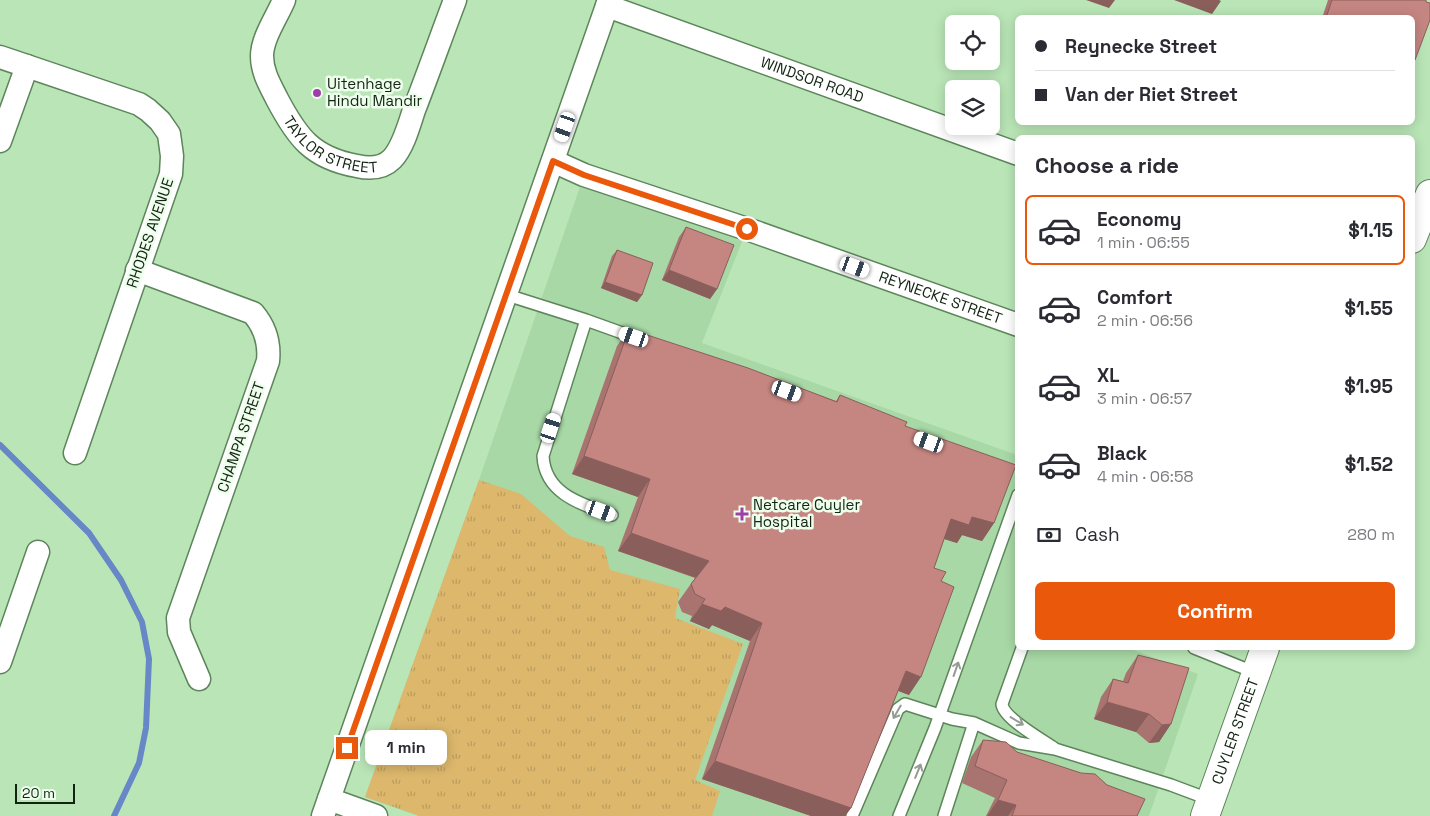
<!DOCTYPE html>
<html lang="en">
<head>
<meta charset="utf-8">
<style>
  :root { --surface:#fff; --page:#f2f2f3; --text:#2b2b33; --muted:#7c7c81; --line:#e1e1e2; --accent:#ea580c }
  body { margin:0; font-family:"Space Grotesk",sans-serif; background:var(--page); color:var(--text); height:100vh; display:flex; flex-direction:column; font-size:19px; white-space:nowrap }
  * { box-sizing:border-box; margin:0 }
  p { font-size:16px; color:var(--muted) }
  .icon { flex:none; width:28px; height:28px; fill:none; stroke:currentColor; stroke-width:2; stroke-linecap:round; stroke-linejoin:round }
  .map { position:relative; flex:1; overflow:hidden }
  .sheet { position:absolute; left:1015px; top:135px; width:400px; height:515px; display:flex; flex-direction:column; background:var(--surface); border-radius:8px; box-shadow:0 2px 12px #0003 }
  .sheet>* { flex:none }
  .hud { position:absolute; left:1015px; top:15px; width:400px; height:110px; border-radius:8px; box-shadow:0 2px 12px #0003; display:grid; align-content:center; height:110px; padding:0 20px; background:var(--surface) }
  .controls { position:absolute; left:945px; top:15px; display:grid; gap:10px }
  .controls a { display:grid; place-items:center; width:55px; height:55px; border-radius:8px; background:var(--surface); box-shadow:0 2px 12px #0003; font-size:25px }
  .scale { position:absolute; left:15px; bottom:12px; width:60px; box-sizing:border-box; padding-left:5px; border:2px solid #132312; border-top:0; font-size:14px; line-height:18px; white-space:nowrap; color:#132312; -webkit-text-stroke:4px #edffec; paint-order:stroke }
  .end { position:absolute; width:22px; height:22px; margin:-11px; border:6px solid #ea580c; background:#fff; box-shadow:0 0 0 2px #fff }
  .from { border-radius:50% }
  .bubble { position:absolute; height:35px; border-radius:8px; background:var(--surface); box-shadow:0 2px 12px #0003; font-size:16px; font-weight:700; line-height:35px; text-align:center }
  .car { position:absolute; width:15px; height:30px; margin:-15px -8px; border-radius:6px; box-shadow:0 0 4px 1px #0007; background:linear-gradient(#fff 24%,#345 0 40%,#fff 0 76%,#345 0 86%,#fff 0) }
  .hud b { display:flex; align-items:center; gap:18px; height:48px; font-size:19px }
  .hud b+b { border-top:1px solid var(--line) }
  .hud i { width:12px; height:12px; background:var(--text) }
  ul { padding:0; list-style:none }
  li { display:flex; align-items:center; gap:15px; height:70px; margin:0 10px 8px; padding:0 10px; border:2px solid transparent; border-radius:8px }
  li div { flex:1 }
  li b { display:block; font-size:19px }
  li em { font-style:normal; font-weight:700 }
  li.current { border-color:var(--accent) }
  li>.icon { width:45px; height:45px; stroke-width:1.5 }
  h2 { padding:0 20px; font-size:22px; line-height:60px }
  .pay { display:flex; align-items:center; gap:12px; height:55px; padding:0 20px; font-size:19px }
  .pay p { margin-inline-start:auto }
  .cta { display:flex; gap:10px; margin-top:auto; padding:10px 20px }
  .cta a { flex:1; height:58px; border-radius:8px; background:var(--accent); color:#fff; font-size:20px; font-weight:700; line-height:58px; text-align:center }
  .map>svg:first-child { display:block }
  .built { fill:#a8d8a6 }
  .grass { fill:url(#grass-tufts) }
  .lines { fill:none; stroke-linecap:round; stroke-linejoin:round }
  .stream { stroke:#6787c7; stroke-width:6 }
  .service-casing { stroke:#5d855b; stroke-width:14 }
  .minor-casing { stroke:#5d855b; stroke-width:25 }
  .secondary-casing { stroke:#5d855b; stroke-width:30 }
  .service { stroke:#fff; stroke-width:11 }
  .minor { stroke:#fff; stroke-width:22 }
  .secondary { stroke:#fff; stroke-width:28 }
  .wall { fill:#a97370 }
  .shaded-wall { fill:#8a5e5b }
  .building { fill:#c58682; stroke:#8a5e5b }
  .oneway { stroke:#959c94 }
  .route { stroke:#ea580c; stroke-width:6 }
  .poi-dot { fill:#9e3fa8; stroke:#edffec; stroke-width:2 }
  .labels { text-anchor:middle; stroke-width:5; stroke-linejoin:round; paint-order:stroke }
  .street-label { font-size:15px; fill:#132312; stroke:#edffec }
  .poi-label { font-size:15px; fill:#132312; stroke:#edffec; text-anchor:start }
</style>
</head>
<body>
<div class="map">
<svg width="1430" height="816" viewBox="0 0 1430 816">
  <defs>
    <pattern id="grass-tufts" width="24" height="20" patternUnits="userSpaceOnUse" patternTransform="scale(1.25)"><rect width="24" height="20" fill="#dcb76c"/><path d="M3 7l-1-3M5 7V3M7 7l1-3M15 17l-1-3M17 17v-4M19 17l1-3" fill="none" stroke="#bc9d5d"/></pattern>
  </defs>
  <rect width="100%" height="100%" fill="#bae6b7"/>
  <path class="built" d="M584 175 747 229 702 343 1017 455 1018 648H1128L1198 674 1149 816H418L365 797 479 480Z"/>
  <path class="grass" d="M479 480 521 494 570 536 604 547 610 570 680 589 675 618 743 644 695 780 720 791 712 816H420L365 797Z"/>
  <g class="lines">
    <path class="stream" d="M0 445 89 533 121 580 142 622 149 659 146 728 139 763 114 816"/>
    <defs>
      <path id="service" d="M507 295 586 320
        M612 515C581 504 545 494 543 456L586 320 639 339
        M1022 648 1002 704C1003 718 1041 739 1054 748
        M1194 648 1256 673
        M852 816 898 709 905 704 952 719 974 723 1019 743 1055 749 1171 785 1211 800
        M899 816 935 728 1018 495
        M944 816 974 723"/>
      <g id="minor">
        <path id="s1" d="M284 0C277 17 262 38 262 56 262 72 270 85 277 99 297 137 312 158 357 166 370 169 383 168 392 159 403 148 409 125 414 110 428 74 441 37 455 0"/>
        <path id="s2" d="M607 6 1018 154"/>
        <path d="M0 57 139 104 148 110 160 121 169 134 172 156 171 174 75 453"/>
        <path d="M0 141 27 66"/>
        <path id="s3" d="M553 161 584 175 747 229 1018 325"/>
        <path d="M137 270 253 313C265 327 270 342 268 361L178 618 179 632 199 679"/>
        <path d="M0 662 38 552"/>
        <path d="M329 799 376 816"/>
        <path d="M323 816 609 0"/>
      </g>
      <g id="secondary">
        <path d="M1412 239 1430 194"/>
        <path id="s4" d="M1205 816 1265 648"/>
      </g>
    </defs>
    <use href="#service" class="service-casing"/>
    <use href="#minor" class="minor-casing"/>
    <use href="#secondary" class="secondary-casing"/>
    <use href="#service" class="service"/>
    <use href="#minor" class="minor"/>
    <use href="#secondary" class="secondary"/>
  </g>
  <path class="wall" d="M1328 0H1426L1412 18H1322Z
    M686 227 717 289 710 299 662 280 679 237Z
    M617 250 642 295 637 302 601 288 612 256Z
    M629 329 836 401 840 395 905 426 994 523 982 541 962 535 957 543 944 539 934 568 941 581 909 695 898 691 851 808 845 816H811L702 779 750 641 712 625 709 629 690 621 692 616 682 612 678 602 695 578 618 551 638 497 572 474 617 346Z
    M1138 655 1171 724 1159 742 1149 743 1136 732 1094 719 1101 697 1113 679 1123 681 1126 673Z
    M983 740 1017 752 1137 816H986L995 798 962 783 971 757Z"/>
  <path class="shaded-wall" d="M1086 0H1115L1109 8Z
    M1174 0H1219L1221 1 1212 14Z
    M669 270 717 289 710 299 662 280Z
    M605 282 642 295 637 302 601 288Z
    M584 456 650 479 638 497 572 474Z
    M972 517 994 523 982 541 962 535 957 543 938 537 951 519Z
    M631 533 709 561 697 578 618 551Z
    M702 604 725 607 762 623 750 641 712 625 709 629 690 621Z
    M906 671 921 677 909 695 894 689Z
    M1107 702 1149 714 1136 732 1094 719Z
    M1171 724 1159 742 1149 743 1162 725Z
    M715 761 851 808 845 816H811L702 779Z
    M998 800 1016 805 1008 816H987Z"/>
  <path class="building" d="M1332 0H1426V2L1430 3V20L1415 60 1412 59V18H1326Z
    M686 227 734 245 717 289 669 270Z
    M617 250 653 263 642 295 605 282Z
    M629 329 748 368 837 402 840 395 907 422 905 426 1016 465 994 523 972 517 969 525 951 519 934 568 946 572 941 581 954 587 921 677 906 671 851 808 715 761 762 623 725 607 721 611 702 604 705 599 695 594 691 584 709 561 631 533 650 479 584 456Z
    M1138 655 1189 668 1171 724 1162 725 1149 714 1107 702 1113 679 1128 683Z
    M983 740 1006 742 1017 752 1081 773 1095 774 1107 785 1145 799 1137 816H1012L1016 805 998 800 1007 780 975 766Z"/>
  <defs><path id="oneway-shaft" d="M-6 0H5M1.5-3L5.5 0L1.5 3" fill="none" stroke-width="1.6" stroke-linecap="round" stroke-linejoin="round" transform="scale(1.25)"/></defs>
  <g class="oneway">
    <use href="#oneway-shaft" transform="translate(956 669) rotate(-71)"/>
    <use href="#oneway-shaft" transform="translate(897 712) rotate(120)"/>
    <use href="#oneway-shaft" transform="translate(1017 721) rotate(31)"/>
    <use href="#oneway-shaft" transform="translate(918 771) rotate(-68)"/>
  </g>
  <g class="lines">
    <path class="route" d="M347 748 553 161 584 175 747 229"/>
  </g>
  <g class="poi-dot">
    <circle cx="317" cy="93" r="5"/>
    <path d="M739.5 506.5h5v5h5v5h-5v5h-5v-5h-5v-5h5z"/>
  </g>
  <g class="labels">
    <g class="street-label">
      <text dy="5" stroke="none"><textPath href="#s2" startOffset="218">WINDSOR ROAD</textPath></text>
      <text dy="5" stroke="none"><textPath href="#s1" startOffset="182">TAYLOR STREET</textPath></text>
      <text transform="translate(150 233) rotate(-71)" y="5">RHODES AVENUE</text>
      <text dy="5" stroke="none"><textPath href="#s3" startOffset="411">REYNECKE STREET</textPath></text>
      <text transform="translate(241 437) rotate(-71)" y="5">CHAMPA STREET</text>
      <text dy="5" stroke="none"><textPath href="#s4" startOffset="90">CUYLER STREET</textPath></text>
    </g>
    <g class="poi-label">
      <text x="327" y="89">Uitenhage<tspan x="327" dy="17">Hindu Mandir</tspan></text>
      <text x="753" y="510">Netcare Cuyler<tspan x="753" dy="17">Hospital</tspan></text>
    </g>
  </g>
</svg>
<div class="controls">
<a><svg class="icon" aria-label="locate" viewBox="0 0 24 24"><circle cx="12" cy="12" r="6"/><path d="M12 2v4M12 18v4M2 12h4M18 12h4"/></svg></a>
<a><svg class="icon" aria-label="layers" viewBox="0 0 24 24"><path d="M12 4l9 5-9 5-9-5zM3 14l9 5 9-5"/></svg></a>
</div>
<div class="scale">20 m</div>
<i class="end from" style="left:747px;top:229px"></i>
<i class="end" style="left:347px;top:748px"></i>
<div class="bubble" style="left:365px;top:730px;width:82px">1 min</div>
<i class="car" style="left:565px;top:127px;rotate:199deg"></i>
<i class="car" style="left:855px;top:267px;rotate:110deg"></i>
<i class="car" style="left:634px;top:337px;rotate:289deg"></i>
<i class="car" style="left:787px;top:391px;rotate:110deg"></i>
<i class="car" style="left:551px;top:428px;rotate:18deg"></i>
<i class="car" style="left:929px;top:442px;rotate:290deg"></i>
<i class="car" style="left:601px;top:511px;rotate:110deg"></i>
<div class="hud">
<b><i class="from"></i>Reynecke Street</b>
<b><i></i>Van der Riet Street</b>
</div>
<section class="sheet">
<h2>Choose a ride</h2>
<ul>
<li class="current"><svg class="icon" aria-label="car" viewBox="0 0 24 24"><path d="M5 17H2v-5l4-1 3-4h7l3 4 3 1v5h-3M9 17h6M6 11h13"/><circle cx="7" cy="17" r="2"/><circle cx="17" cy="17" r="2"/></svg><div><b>Economy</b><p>1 min · 06:55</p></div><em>$1.15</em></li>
<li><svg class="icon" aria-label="car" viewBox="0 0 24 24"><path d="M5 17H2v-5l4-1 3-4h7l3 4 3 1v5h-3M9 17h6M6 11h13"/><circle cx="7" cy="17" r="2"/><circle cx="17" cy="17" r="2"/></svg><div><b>Comfort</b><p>2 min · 06:56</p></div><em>$1.55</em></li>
<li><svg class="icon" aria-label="car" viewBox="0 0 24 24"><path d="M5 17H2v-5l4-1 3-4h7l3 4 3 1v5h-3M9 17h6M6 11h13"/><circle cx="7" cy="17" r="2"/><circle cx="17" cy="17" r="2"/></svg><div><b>XL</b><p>3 min · 06:57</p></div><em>$1.95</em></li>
<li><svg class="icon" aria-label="car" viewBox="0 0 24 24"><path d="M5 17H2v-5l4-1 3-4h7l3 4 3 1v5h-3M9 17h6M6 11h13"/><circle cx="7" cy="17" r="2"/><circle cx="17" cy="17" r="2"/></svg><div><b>Black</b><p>4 min · 06:58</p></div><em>$1.52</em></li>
</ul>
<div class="pay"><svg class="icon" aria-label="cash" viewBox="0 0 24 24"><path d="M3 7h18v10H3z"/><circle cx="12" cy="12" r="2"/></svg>Cash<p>280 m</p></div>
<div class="cta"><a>Confirm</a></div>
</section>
</div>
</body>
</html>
